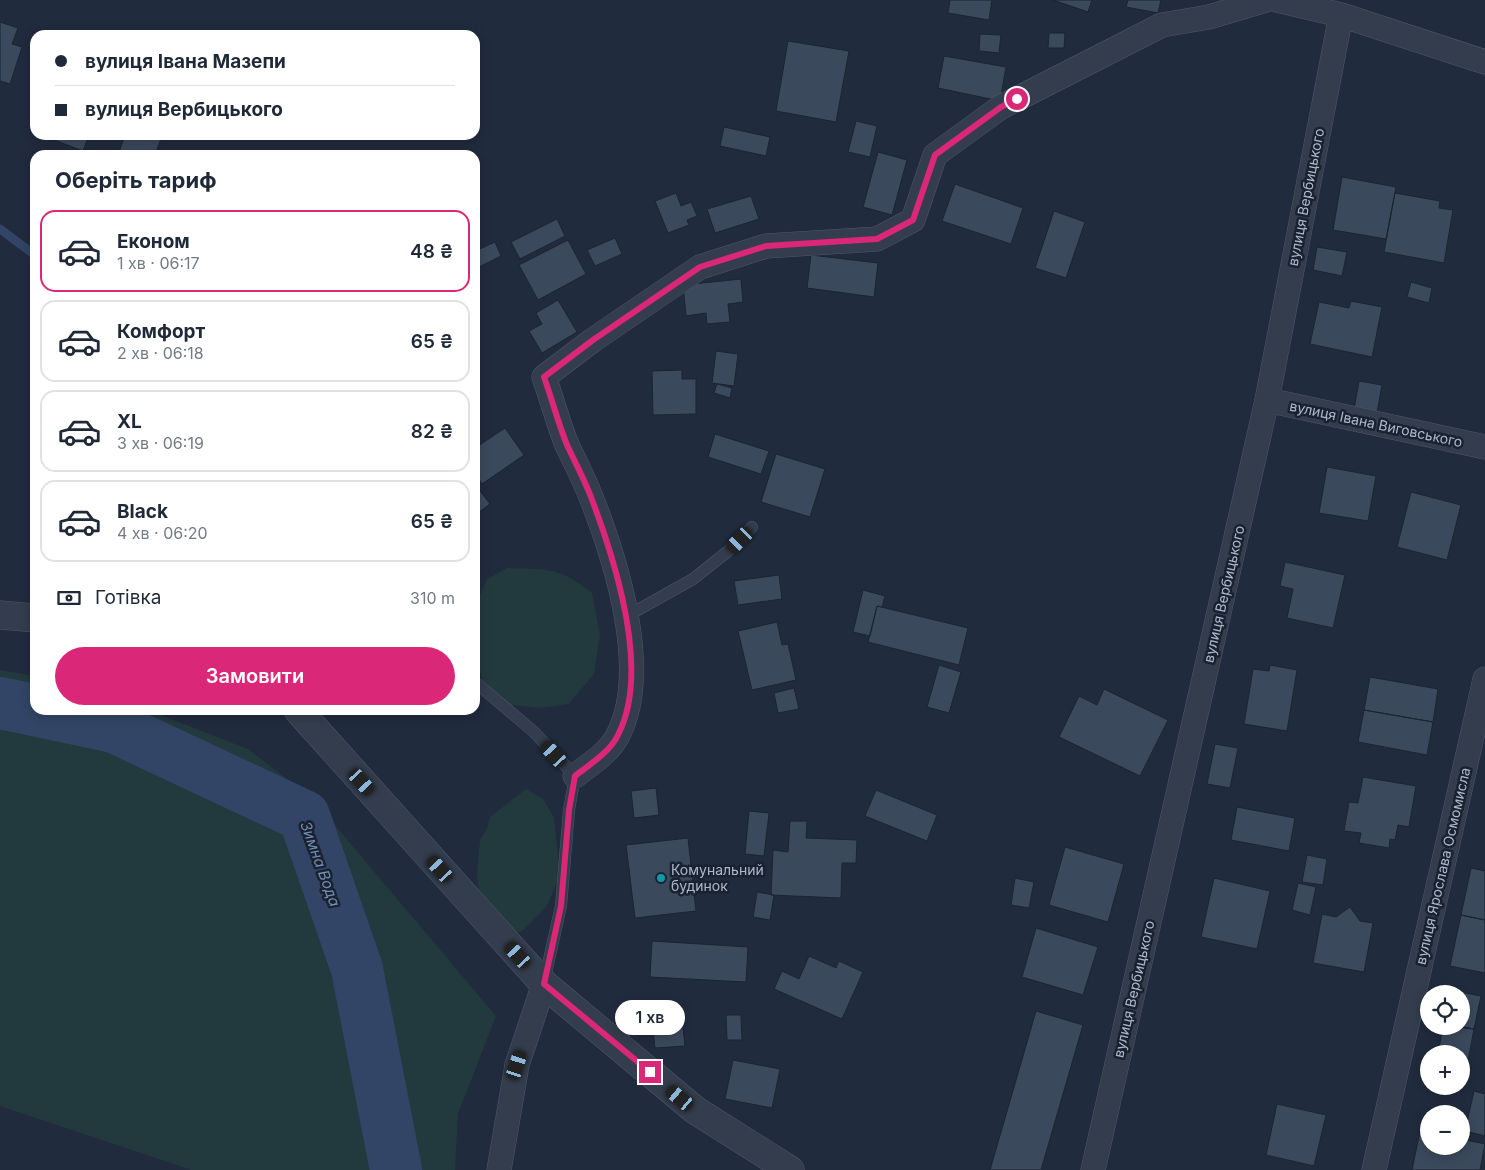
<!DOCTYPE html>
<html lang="uk">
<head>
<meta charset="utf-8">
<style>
  :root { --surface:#fff; --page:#f2f2f3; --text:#1f2937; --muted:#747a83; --line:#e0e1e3; --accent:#db2777 }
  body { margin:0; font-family:Inter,sans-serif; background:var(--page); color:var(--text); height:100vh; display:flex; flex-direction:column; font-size:19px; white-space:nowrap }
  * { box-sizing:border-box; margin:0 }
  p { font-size:16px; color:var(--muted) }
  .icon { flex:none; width:28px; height:28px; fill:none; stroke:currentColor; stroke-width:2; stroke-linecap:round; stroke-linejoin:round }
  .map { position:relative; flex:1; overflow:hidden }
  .panel { position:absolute; left:30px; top:150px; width:450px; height:565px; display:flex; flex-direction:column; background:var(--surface); border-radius:15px; box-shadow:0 2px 12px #0003 }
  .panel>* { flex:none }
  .guide { position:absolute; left:30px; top:30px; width:450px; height:110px; border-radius:15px; box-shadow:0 2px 12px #0003; display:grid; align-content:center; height:110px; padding:0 25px; background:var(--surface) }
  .buttons { position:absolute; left:1420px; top:985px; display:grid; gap:10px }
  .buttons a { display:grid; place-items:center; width:50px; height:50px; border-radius:50%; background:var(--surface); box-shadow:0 2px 12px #0003; font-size:25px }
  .end { position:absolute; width:22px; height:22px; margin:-11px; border:6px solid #db2777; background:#fff; box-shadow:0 0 0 2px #fff }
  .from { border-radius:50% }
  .bubble { position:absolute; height:35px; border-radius:18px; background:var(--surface); box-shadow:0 2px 12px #0003; font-size:16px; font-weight:600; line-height:35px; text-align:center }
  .car { position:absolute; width:15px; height:30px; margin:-15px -8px; border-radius:6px; box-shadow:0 0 4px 1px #0007; background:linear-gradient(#222 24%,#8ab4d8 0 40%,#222 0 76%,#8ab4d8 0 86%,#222 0) }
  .guide b { display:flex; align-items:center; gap:18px; height:48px; font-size:19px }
  .guide b+b { border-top:1px solid var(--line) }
  .guide i { width:12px; height:12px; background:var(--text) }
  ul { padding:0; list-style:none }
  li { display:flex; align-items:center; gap:15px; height:82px; margin:0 10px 8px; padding:0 15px; border:2px solid var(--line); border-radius:15px }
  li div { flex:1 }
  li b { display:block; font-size:19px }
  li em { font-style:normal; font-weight:600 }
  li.selected { border-color:var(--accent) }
  li>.icon { width:45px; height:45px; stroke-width:1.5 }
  h2 { padding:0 25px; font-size:22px; line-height:60px }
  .pay { display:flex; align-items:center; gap:12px; height:55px; padding:0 25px; font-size:19px }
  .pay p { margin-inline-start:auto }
  .action { display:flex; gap:10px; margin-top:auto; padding:10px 25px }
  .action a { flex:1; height:58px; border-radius:30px; background:var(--accent); color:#fff; font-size:20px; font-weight:600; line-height:58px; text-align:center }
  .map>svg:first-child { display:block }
  .green { fill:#22393e }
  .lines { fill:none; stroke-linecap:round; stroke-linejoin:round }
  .stream { stroke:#324566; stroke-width:9 }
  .river { stroke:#324566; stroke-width:52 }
  .building { fill:#3b495d; stroke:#1b2433 }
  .service-casing { stroke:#4f5867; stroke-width:12 }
  .minor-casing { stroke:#4f5867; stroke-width:25 }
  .tertiary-casing { stroke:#4f5867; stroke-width:29 }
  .service { stroke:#343d4d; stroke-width:11 }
  .minor { stroke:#343d4d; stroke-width:24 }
  .tertiary { stroke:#343d4d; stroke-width:28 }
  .route { stroke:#db2777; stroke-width:6 }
  .culture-dot { fill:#0f9aa8; stroke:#192231; stroke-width:2 }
  .labels { text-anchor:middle; stroke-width:5; stroke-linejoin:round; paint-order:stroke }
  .street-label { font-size:14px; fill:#afb8c9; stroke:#192231 }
  .poi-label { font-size:14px; fill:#afb8c9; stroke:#192231; text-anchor:start }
  .water-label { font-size:15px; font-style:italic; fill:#748db3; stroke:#192231 }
</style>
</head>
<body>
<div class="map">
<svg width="1485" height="1170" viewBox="0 0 1485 1170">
  <rect width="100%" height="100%" fill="#202b3d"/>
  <path class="green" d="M507 568C546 569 560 567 592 593L600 635 594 674 569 704 540 708 500 704 484 687 477 661 479 645 475 634V614L478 600 487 579Z
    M0 670 35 676V710H148L248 749 313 799 496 1016 458 1114 455 1170H192L0 1106Z
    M526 789 543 799 554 817 560 875 547 906 521 932H509L480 903 477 873 480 840 487 828 490 817Z"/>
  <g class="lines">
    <path class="stream" d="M0 229 35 255"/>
    <path class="river" d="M0 703 114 727 304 816 357 969 396 1170"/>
  </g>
  <path class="building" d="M950 0H992L989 20 948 13Z
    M1053 0H1092L1088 12Z
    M1128 0H1161L1158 13 1126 7Z
    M0 22 18 28 12 44 22 47 10 84 0 81Z
    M1049 33H1065L1064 48H1048Z
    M980 34 1001 35 999 53 979 51Z
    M788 41 849 51 836 122 776 111Z
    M944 56 1006 67 1000 101 938 88Z
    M856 121 877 126 870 157 848 152Z
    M724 127 770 137 766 156 720 146Z
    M41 135H89L83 151Z
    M125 135H149L161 139 155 155H118Z
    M878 152 907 160 892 215 863 207Z
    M1342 177 1396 187 1386 239 1333 230Z
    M955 184 1023 208 1011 244 942 221Z
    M676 193 681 206 691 202 697 216 687 220 689 225 668 233 655 201Z
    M1395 193 1440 201 1439 208 1453 210 1444 263 1384 252Z
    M751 196 759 219 715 233 707 209Z
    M1054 211 1085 222 1066 278 1035 268Z
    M557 219 565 236 520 259 511 242Z
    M615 238 622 254 595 266 587 250Z
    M568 240 586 274 538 300 519 265Z
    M495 242 501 256 475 269V251Z
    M1317 247 1347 252 1342 276 1313 270Z
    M811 255 878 263 874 297 807 288Z
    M741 279 743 302 728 304 730 322 707 324 706 313 686 316 683 285Z
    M1411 282 1432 288 1429 303 1407 297Z
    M558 300 577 332 542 353 529 331 542 324 536 313Z
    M1351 301 1382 307 1372 357 1310 344 1319 302 1349 308Z
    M716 351 738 354 734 386 712 383Z
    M682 370V379H696V414L653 415 652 371Z
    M1359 381 1382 385 1377 413 1354 409Z
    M717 384 732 388 730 398 714 393Z
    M505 428 524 455 482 484 475 473V448Z
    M715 434 769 451 761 474 708 457Z
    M776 454 825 469 810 517 761 502Z
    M1327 467 1376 476 1368 521 1319 513Z
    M475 484 490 504 475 515Z
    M1411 492 1461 505 1447 560 1397 547Z
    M1285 562 1345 575 1333 628 1287 618 1293 589 1280 586Z
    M779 575 782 599 738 605 734 581Z
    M863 590 885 596 882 607 877 606 870 636 853 632Z
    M877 606 968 628 959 665 868 642Z
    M777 622 782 645 788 644 796 680 752 690 738 631Z
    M939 665 961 672 949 713 927 707Z
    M1270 665 1297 670 1287 731 1244 724 1253 669 1269 671Z
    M1370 677 1438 689 1433 722 1364 710Z
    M794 688 799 709 778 713 774 693Z
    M1104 689 1168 720 1140 776 1059 737 1079 696 1097 705Z
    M1364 710 1433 722 1427 755 1358 742Z
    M1215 744 1238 748 1230 788 1207 784Z
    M1363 777 1416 786 1409 827 1398 825 1395 840 1390 839 1389 848 1359 843 1361 833 1344 831 1349 802 1358 803Z
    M656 788 659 815 634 818 631 791Z
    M876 790 937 815 927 841 865 816Z
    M1237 807 1295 818 1289 851 1231 840Z
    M749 811 769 813 764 856 745 854Z
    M790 821H807L806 838 857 840 856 863H842L841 898 771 895 773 850 788 852Z
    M688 838 696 911 635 918 626 845Z
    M1065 847 1124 864 1108 922 1049 905Z
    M1307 855 1327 859 1323 885 1302 882Z
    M1471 868 1485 871V920L1461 915Z
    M1015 878 1034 882 1029 908 1011 905Z
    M1214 878 1270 891 1257 949 1201 937Z
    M1298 883 1316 887 1310 915 1292 910Z
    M757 892 774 895 770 920 753 917Z
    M1350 907 1360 921 1373 923 1364 972 1313 963 1322 914 1336 917Z
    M1461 915 1485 920V973L1450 966Z
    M1036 928 1098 947 1083 995 1022 977Z
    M652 941 748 947 746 982 650 977Z
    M809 956 836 968 839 961 863 972 842 1019 774 989 782 971 799 979Z
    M1450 990 1481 996 1474 1029 1459 1026H1461V994H1449Z
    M1036 1011 1083 1025 1041 1170H990Z
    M726 1015H741L742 1040H727Z
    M1443 1026 1474 1029 1468 1061 1461 1060V1054H1438Z
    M683 1028 685 1046 655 1048 653 1031Z
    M733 1060 780 1069 772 1108 725 1099Z
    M1474 1091 1485 1094V1136L1465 1131Z
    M1277 1104 1326 1115 1314 1166 1266 1155Z
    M1420 1131 1429 1133V1146H1461V1139L1485 1144 1480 1170H1412Z"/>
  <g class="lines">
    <defs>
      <path id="service" d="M627 616 693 579 727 552 752 527
        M475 682 534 732 575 776 569 810 561 906 544 982"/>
      <path id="minor" d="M1277 0 1341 15 1485 62
        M1267 400 1485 447
        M575 776C589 765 610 752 618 735 651 671 616 560 591 497 584 479 575 462 567 445 558 423 552 399 544 377L593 340 700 267 766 246 877 239 913 220 935 155 1001 107 1162 25 1209 17 1266 0
        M499 1170 517 1065 544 984
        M1093 1170 1267 400 1341 15
        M1374 1170 1485 679"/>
      <path id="tertiary" d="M0 615 35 618
        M298 710 544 984 695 1110 790 1170"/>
    </defs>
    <use href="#service" class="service-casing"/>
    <use href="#minor" class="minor-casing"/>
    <use href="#tertiary" class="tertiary-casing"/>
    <use href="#service" class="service"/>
    <use href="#minor" class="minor"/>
    <use href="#tertiary" class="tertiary"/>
  </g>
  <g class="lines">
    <path class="route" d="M650 1072 544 984 561 906 569 810 575 776C589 765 610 752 618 735 651 671 615 560 591 497 584 479 575 462 567 445 558 423 552 399 544 377L593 340 700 267 766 246 877 239 913 220 935 155 1001 107 1017 99"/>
  </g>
  <circle class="culture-dot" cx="661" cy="878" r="5"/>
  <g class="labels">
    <g class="street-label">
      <text transform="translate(1306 197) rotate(-79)" y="5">вулиця Вербицького</text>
      <text transform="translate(1376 424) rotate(12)" y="5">вулиця Івана Виговського</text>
      <text transform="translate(1224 594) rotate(-77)" y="5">вулиця Вербицького</text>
      <text transform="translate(1443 866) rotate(-77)" y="5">вулиця Ярослава Осмомисла</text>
      <text transform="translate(1134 989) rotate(-77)" y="5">вулиця Вербицького</text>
    </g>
    <g class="poi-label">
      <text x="671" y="875">Комунальний<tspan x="671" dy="16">будинок</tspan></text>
    </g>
    <g class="water-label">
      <text transform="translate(320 864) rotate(70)" y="5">Зимна Вода</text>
    </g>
  </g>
</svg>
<div class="buttons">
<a><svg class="icon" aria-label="locate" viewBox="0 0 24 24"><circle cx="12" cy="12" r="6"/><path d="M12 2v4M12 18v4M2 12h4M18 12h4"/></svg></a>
<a>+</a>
<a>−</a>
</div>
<i class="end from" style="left:1017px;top:99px"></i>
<i class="end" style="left:650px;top:1072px"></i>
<div class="bubble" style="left:615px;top:1000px;width:70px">1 хв</div>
<i class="car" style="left:740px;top:540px;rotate:225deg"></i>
<i class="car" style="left:554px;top:754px;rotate:318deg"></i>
<i class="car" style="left:362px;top:782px;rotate:138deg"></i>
<i class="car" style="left:440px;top:869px;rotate:318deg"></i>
<i class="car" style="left:518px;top:955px;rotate:318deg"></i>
<i class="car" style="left:517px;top:1065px;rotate:18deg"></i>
<i class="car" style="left:680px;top:1098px;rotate:310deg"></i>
<div class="guide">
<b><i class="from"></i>вулиця Івана Мазепи</b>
<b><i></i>вулиця Вербицького</b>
</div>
<section class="panel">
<h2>Оберіть тариф</h2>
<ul>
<li class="selected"><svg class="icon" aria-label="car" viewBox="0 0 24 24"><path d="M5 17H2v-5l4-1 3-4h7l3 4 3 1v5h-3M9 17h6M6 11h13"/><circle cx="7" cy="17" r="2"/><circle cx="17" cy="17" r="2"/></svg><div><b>Економ</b><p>1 хв · 06:17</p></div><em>48 ₴</em></li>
<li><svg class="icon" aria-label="car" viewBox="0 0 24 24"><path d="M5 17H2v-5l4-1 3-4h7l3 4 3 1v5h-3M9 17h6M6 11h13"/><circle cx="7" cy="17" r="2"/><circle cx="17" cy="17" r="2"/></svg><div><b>Комфорт</b><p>2 хв · 06:18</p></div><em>65 ₴</em></li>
<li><svg class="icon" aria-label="car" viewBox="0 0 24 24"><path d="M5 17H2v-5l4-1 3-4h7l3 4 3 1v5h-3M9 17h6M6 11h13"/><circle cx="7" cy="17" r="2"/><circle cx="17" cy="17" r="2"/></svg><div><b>XL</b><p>3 хв · 06:19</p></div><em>82 ₴</em></li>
<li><svg class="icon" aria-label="car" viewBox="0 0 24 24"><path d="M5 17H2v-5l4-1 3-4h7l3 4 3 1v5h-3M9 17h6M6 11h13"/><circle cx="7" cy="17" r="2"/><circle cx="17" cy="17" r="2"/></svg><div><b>Black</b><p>4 хв · 06:20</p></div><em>65 ₴</em></li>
</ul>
<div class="pay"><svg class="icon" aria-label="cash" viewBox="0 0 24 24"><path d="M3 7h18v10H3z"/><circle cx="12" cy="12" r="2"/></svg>Готівка<p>310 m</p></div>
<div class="action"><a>Замовити</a></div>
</section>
</div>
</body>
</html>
